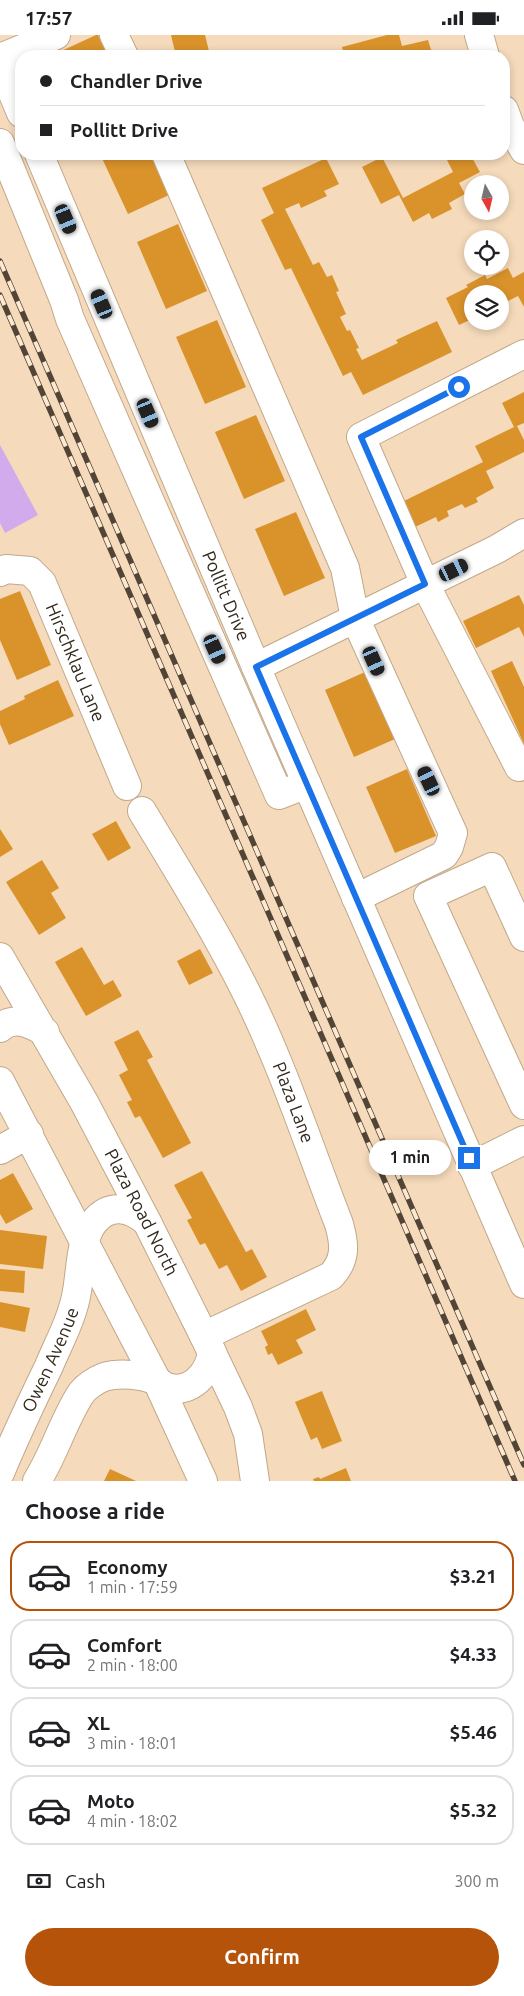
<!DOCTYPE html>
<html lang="en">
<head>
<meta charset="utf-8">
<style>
  :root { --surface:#fff; --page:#f6f6f6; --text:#202124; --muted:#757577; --line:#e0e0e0; --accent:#b45309 }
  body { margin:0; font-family:Ubuntu,sans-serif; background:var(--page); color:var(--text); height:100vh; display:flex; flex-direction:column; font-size:19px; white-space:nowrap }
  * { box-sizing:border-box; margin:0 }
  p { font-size:16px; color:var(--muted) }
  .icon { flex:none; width:28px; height:28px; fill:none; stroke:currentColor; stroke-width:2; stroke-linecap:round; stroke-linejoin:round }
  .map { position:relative; height:1446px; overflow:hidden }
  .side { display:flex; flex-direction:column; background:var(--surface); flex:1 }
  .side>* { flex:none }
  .hud { position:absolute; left:15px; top:15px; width:495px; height:110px; border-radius:20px; box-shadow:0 2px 8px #0003; display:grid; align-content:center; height:110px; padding:0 25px; background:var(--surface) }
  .needle { width:32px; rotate:172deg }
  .buttons { position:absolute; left:464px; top:140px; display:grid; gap:10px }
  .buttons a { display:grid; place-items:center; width:45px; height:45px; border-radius:50%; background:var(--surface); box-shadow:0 2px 8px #0003; font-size:25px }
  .end { position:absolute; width:22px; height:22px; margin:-11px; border:6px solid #1a73e8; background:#fff; box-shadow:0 0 0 2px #fff }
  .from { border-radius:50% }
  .bubble { position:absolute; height:35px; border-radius:18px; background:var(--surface); box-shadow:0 2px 8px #0003; font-size:16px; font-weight:700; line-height:35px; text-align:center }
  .car { position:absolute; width:15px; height:30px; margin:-15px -8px; border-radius:6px; box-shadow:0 0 4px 1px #0007; background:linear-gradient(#222 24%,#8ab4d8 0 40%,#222 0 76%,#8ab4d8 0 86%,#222 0) }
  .hud b { display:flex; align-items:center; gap:18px; height:48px; font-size:19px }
  .hud b+b { border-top:1px solid var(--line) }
  .hud i { width:12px; height:12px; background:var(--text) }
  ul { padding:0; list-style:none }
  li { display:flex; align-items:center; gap:15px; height:70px; margin:0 10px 8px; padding:0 15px; border:2px solid var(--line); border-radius:20px }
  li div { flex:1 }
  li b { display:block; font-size:19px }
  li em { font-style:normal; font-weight:700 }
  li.on { border-color:var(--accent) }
  li>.icon { width:45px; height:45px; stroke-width:1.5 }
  h2 { padding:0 25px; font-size:22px; line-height:60px }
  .pay { display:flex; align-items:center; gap:12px; height:55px; padding:0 25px; font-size:19px }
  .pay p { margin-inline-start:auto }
  .action { display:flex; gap:10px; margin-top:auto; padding:10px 25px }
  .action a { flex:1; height:58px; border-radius:30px; background:var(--accent); color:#fff; font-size:20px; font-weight:700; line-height:58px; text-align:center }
  .status { display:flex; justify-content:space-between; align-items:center; height:35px; padding:0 25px; background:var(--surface); direction:ltr }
  .status svg { height:14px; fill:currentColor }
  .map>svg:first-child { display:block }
  .green { fill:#d1abec }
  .building { fill:#da932b }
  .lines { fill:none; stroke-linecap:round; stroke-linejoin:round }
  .minor-casing { stroke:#c1a88a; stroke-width:30 }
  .minor { stroke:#fff; stroke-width:28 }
  .rail-casing { stroke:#524537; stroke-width:5.5 }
  .rail { stroke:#fee9d0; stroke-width:4; stroke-dasharray:11; stroke-linecap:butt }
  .route { stroke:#1a73e8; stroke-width:6 }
  .labels { text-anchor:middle; stroke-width:5; stroke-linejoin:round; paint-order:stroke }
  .street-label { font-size:18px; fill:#32281d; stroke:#fee9d0 }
</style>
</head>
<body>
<div class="status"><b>17:57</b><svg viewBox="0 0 49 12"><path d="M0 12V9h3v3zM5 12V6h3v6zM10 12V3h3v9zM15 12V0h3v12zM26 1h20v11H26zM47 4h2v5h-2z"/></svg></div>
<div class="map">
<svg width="524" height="1446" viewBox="0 0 524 1446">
  <rect width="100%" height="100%" fill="#f5dabb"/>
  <path class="green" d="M0 410 38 480 5 498 0 488Z"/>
  <path class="building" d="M96 0H98L108 21H59L57 18Z
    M171 0H205L209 16 204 17 205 21H176Z
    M387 0H399L402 11 428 5 433 21H344L342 12Z
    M100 119H150L169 160 128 179Z
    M444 119H470L480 137 459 148 465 159 449 168 452 174 432 184 429 178 413 187 399 160 381 169 362 132 382 122 403 163 453 137Z
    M326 123 339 149 324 156 327 161 301 173 299 168 285 174 313 230 319 227 327 242 332 240 339 256 336 257 346 279 340 282 347 296 350 295 359 313 356 314 362 325 398 308 396 305 437 286 452 317 363 360 351 337 343 341 291 233 285 235 261 185 274 178 262 153Z
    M178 189 207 256 166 274 137 207Z
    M508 233 513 243 524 237V272L518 261 500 270V259H472V284L459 290 446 263 468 252 466 250 485 240 487 244Z
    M217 285 246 352 205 369 176 302Z
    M524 357V388L517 391 524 405V417L486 436 494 453 476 463 478 467 465 473 462 469 447 476 449 481 438 487 436 482 415 492 402 467 483 427 475 411 514 392 502 368Z
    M256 380 285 446 244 464 215 397Z
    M296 477 325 543 284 561 255 494Z
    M20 556 51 630 17 645 0 605V564Z
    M519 560 524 570V602L519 592 476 613 463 586Z
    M512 626 524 652V709L491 636Z
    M365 637 395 704 354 722 325 655Z
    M58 645 74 681 9 710 0 689V676L25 664 24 661Z
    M407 734 436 801 395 818 366 752Z
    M116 786 131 813 108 826 92 799Z
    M0 794 13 814 0 822Z
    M42 825 59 853 51 858 66 883 39 900 6 847Z
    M82 912 104 950 113 945 122 961 86 981 55 927Z
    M200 914 213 938 189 950 177 926Z
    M138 995 153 1022 147 1025 191 1108 163 1123 140 1081 135 1083 127 1067 132 1065 119 1040 128 1035 114 1007Z
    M202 1136 246 1217 252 1214 267 1242 241 1256 227 1230 219 1234 205 1208 200 1210 187 1185 192 1183 174 1150Z
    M13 1138 33 1174 6 1189 0 1179V1145Z
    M0 1195 47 1201 43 1234 0 1229Z
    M0 1234 25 1236 24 1258 0 1256Z
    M0 1267 30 1273 25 1297 0 1292Z
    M306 1274 316 1295 296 1305 303 1318 278 1330 272 1318 268 1320 265 1312 268 1310 261 1296Z
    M322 1356 342 1406 322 1414 317 1402 311 1405 295 1367Z
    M346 1433 351 1446H314L313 1444 319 1442 320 1444Z
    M110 1434 136 1446H104Z"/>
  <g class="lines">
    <defs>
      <g id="minor">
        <path d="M114 0 124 21"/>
        <path d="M479 0 485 21"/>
        <path d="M0 23 56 0"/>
        <path d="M0 28 21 78"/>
        <path d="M504 75 510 91 524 115"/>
        <path d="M0 108 64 265 70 284 279 760 307 749"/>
        <path id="s1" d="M39 119 256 632 524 1249"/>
        <path d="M166 119 345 533 355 583 453 798 449 812 444 820 356 863"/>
        <path id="s2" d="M0 537 6 534 30 536 42 548 127 751"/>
        <path d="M256 632 497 514 524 498"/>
        <path d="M519 732 425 549 361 402 524 319"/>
        <path id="s3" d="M142 776C178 836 215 895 246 957 283 1031 309 1112 339 1189 345 1210 346 1225 331 1241L204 1301"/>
        <path d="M524 902 492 832 428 861 524 1070"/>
        <path id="s4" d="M0 922 84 1067 147 1187 204 1301 238 1372 248 1399 255 1446"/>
        <path d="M0 993C14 980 31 989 45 997"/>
        <path d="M0 1046 157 1346 203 1446"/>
        <path d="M0 1115 29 1099"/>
        <path d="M472 1131 524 1105"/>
        <path id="s5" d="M0 1438C15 1402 32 1366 49 1331 59 1307 73 1282 77 1256 81 1234 80 1205 94 1187 110 1167 131 1173 147 1187"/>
        <path d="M37 1446C54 1419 63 1387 80 1360 85 1352 96 1345 104 1342 120 1337 143 1340 157 1346 161 1348 163 1351 167 1352 191 1360 209 1338 212 1317"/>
      </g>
    </defs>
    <use href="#minor" class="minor-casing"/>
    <use href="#minor" class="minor"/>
    <defs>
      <path id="rail" d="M0 226 524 1430
        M0 260 515 1446"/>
    </defs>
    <use href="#rail" class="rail-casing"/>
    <use href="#rail" class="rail"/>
  </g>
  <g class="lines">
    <path class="route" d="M459 352 361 402 425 549 256 632 469 1123"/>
  </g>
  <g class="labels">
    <g class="street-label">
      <text dy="6" stroke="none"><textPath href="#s1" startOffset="480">Pollitt Drive</textPath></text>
      <text dy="6" stroke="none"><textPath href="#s2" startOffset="134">Hirschklau Lane</textPath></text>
      <text dy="6" stroke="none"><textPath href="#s3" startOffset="329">Plaza Lane</textPath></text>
      <text dy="6" stroke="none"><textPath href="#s4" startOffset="292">Plaza Road North</textPath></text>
      <text dy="6" stroke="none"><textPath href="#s5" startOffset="124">Owen Avenue</textPath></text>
    </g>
  </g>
</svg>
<div class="buttons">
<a><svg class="needle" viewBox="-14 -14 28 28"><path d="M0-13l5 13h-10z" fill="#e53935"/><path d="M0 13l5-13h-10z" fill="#757577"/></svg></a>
<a><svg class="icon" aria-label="locate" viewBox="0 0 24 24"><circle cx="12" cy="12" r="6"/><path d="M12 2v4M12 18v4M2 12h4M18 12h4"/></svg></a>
<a><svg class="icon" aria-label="layers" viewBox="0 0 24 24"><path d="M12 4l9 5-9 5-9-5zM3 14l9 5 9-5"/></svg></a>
</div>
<i class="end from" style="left:459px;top:352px"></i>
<i class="end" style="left:469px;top:1123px"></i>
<div class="bubble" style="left:369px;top:1105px;width:82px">1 min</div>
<i class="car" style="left:66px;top:184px;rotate:157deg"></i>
<i class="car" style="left:102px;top:269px;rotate:337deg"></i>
<i class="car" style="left:148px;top:378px;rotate:157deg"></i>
<i class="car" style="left:454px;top:535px;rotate:64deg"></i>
<i class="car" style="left:215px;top:614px;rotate:156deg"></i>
<i class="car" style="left:374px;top:626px;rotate:156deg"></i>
<i class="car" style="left:429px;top:746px;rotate:335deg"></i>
<div class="hud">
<b><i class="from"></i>Chandler Drive</b>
<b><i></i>Pollitt Drive</b>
</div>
</div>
<section class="side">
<h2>Choose a ride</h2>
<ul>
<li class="on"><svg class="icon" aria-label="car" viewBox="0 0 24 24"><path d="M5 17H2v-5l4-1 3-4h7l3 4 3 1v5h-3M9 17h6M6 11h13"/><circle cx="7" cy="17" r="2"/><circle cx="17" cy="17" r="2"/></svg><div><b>Economy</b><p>1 min · 17:59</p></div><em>$3.21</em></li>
<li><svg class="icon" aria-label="car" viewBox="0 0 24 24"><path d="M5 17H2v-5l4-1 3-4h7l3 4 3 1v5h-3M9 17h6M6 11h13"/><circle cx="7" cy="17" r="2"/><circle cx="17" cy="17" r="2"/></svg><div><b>Comfort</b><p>2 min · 18:00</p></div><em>$4.33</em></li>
<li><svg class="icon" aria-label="car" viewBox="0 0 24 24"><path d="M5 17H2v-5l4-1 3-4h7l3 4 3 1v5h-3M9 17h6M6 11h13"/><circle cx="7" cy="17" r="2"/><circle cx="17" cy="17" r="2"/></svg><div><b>XL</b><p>3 min · 18:01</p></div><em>$5.46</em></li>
<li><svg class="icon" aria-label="car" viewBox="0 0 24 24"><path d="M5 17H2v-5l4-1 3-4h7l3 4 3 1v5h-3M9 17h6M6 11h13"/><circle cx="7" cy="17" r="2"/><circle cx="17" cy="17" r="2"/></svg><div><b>Moto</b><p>4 min · 18:02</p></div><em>$5.32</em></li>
</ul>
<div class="pay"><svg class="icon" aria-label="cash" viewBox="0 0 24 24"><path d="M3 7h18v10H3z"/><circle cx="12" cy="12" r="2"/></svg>Cash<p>300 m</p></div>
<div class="action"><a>Confirm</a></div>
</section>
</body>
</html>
